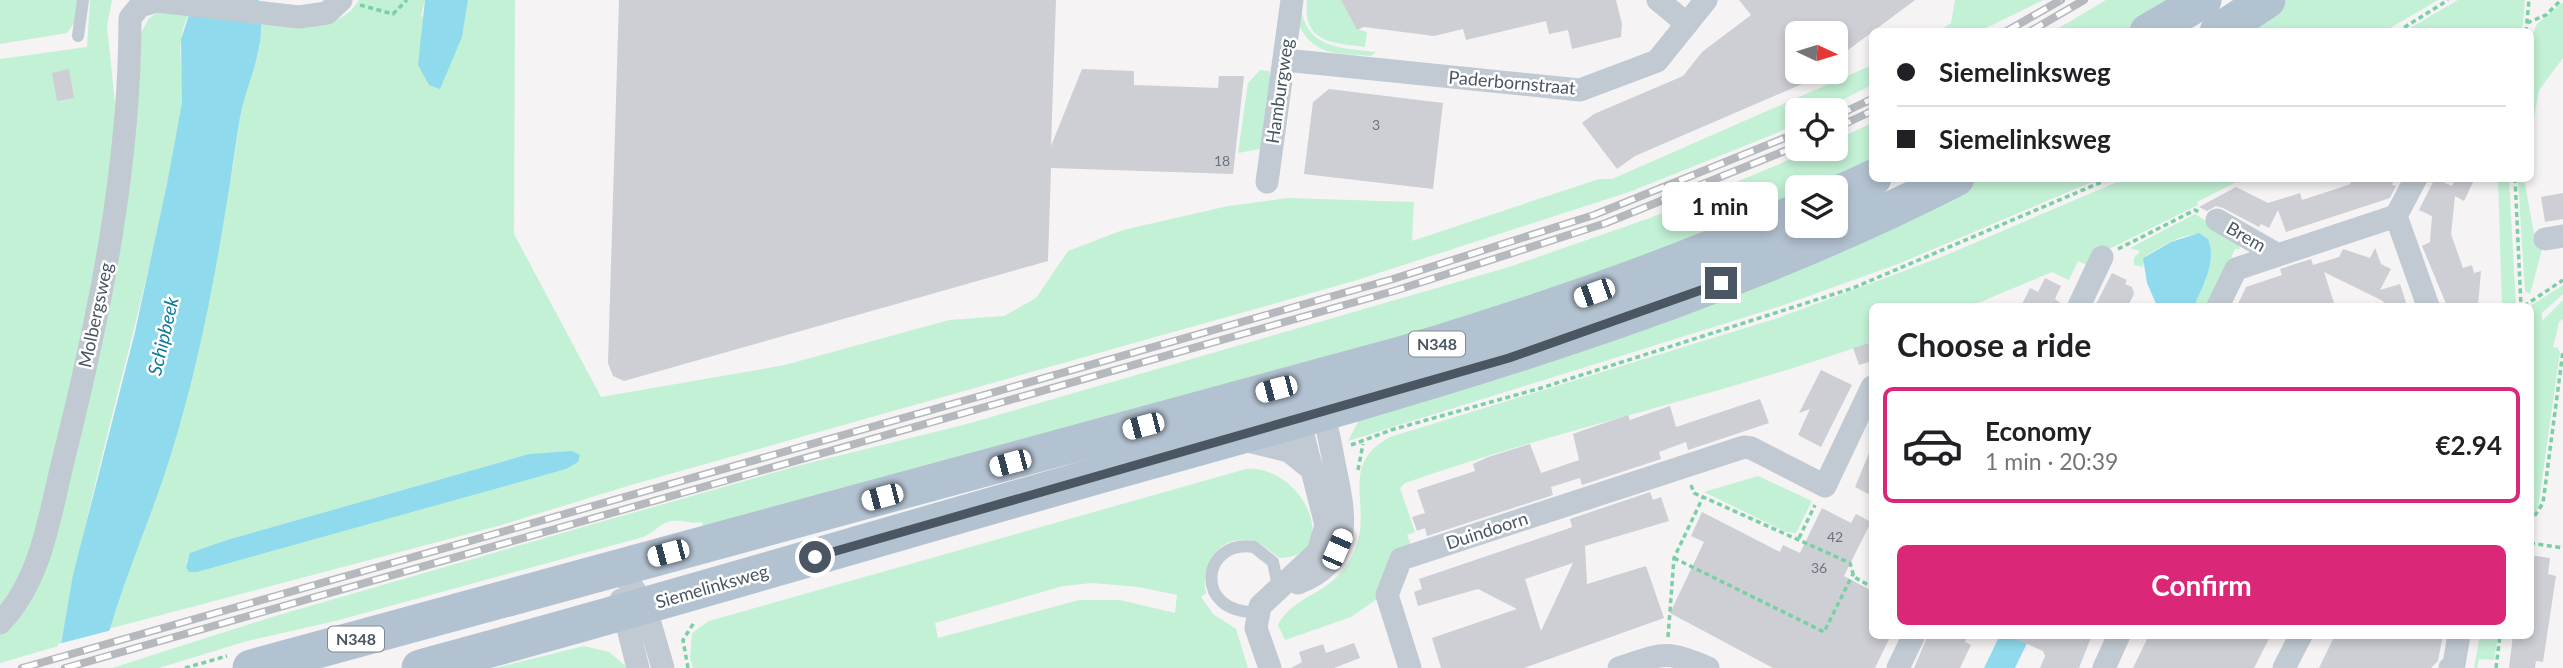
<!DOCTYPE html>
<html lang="en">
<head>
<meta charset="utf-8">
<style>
  :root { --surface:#fff; --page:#f2f2f2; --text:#202124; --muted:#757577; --line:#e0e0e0; --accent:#db2777 }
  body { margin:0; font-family:Lato,sans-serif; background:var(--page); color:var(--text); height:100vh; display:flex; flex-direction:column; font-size:26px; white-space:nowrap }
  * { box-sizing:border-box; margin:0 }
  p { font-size:23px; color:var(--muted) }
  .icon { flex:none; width:38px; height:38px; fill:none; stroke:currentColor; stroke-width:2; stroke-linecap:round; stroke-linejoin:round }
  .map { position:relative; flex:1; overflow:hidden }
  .sheet { position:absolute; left:1869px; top:303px; width:665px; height:336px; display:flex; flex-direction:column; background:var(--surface); border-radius:10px; box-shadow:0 4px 10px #0003 }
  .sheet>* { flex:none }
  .hud { position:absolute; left:1869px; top:28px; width:665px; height:154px; border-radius:10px; box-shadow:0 4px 10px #0003; display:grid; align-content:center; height:154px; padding:0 28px; background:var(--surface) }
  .needle { width:46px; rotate:94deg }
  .fabs { position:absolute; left:1785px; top:21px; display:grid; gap:14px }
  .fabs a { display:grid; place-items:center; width:63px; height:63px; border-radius:10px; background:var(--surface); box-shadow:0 4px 10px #0003; font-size:35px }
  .end { position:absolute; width:32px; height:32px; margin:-16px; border:9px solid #4a5661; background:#fff; box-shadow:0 0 0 4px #fff }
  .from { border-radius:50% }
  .bubble { position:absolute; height:49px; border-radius:10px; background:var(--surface); box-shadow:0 4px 10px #0003; font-size:23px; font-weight:700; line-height:49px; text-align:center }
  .car { position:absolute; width:21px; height:42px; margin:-21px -10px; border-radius:9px; box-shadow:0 0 5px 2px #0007; background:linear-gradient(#fff 24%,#345 0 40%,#fff 0 76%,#345 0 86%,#fff 0) }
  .hud b { display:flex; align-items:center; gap:24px; height:66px; font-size:26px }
  .hud b+b { border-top:2px solid var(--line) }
  .hud i { width:18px; height:18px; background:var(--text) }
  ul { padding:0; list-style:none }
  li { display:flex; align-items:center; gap:21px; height:116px; margin:0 14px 10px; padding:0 14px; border:4px solid var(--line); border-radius:10px }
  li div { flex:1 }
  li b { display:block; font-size:26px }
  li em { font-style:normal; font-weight:700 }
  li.selected { border-color:var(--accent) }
  li>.icon { width:63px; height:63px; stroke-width:1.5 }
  h2 { padding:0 28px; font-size:32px; line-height:84px }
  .action { display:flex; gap:14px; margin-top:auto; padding:14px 28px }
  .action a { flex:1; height:80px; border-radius:10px; background:var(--accent); color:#fff; font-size:28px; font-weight:700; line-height:80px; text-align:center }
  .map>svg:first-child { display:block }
  .green { fill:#c3f1d5; fill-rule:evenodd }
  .water { fill:#90daee }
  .pier { fill:#f5f3f3 }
  .building { fill:#cdcfd5; fill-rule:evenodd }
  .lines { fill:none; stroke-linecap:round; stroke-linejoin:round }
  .path { stroke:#7ad0a6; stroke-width:3.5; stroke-dasharray:5 3.5; stroke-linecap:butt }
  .service { stroke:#c1cad2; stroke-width:12 }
  .minor { stroke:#c1cad2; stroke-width:23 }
  .primary { stroke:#b3c2d1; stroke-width:37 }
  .rail-casing { stroke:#b5b8bd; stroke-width:8 }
  .rail { stroke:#fff; stroke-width:5; stroke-dasharray:16; stroke-linecap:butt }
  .route { stroke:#4a5661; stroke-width:9 }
  .labels { text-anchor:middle; stroke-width:5; stroke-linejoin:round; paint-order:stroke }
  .number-label { font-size:14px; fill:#6b747e }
  .shield { fill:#fff; stroke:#808990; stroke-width:2 }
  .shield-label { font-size:16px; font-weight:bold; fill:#4a5661 }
  .street-label { font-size:18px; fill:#4a5661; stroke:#fff }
  .water-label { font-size:19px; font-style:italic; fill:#0c7c9b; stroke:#fff }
</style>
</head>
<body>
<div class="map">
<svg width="2563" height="668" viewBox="0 0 2563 668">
  <rect width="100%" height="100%" fill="#f5f3f3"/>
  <path class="green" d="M0 0H79L75 22 67 33 0 44Z
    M90 0H112L107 26 115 103 109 215 32 555 0 612V59L87 47Z
    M359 0H425L421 16 462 37 468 0H515L514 234 601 397 785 365 949 320 1004 316 1036 298 1068 251 1123 230 1228 206 1288 198 1414 202 1412 241 1599 179H1612L1872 65V85L1822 110H1797V122L1777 133 1629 192 1354 281 631 485 498 526 108 629 233 167 241 109 259 50 261 24C295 26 338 34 359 0ZM529 454 186 567 187 560 227 540Z
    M1307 0H1341L1357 29 1367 32 1365 47C1332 43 1302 43 1307 0Z
    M1955 0H2043L1980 31H1938L1951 23Z
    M2106 0H2182L2129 31 2052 32Z
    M2287 0H2438L2385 31 2237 32Z
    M2458 0H2525L2522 31H2405Z
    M2563 2V58L2539 90 2531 136 2532 35 2537 24Z
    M1301 8C1307 49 1342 48 1376 52L1371 56C1335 53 1312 57 1296 19Z
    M161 10 189 14C173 44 185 71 182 103 180 125 174 148 170 170 139 330 88 485 62 645L0 663V632L36 584 141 33 149 18Z
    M1260 70 1269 71 1271 76 1264 142 1260 149 1238 153 1248 83Z
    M1872 123V167L1828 187H1797V201L1518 307 705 534 702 522C690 525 681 518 668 522 659 525 653 533 643 537L335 621 247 641 159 668H112L272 617 583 527 801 465 967 424 1509 267 1650 218 1815 149H1836V140Z
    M1979 179H2099L1898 264 1781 306 1348 441 1360 418 1937 200Z
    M2124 179H2242L2197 202 2198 205 2097 255 2091 267 2078 261 2069 280 2052 272 1971 306H1872V342C1719 396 1559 429 1405 483L1400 488 1415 532 1407 535 1413 550 1377 599 1351 617 1285 640 1278 625C1297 590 1337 597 1356 547 1372 505 1338 465 1390 437L1778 318 1944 256Z
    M2498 179H2509L2516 306H2502Z
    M2518 179H2524L2534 233 2543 232V246L2530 294 2525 291Z
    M2195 214 2237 240 2240 249H2235L2211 306H2194L2206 280 2208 239C2193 225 2160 248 2145 256L2143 267 2134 265V258L2140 251 2130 248Z
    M2563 285V294L2542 313V321L2563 300V319L2559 322 2553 348 2557 347 2560 352 2538 508 2531 518 2530 306Z
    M1246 469C1303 464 1344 556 1280 558 1269 551 1261 541 1247 540 1217 537 1200 567 1206 593L1201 597 1213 614 1236 629 1248 668H693L690 658 692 633 709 621ZM1092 583 1139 587 1177 595 1175 613 1120 600H1079L938 638 935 623 1063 586Z
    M1758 476 1812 501 1796 533 1786 532 1704 492Z
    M2480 635H2498L2494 660 2479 659 2477 668H2474Z
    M584 646 609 652 628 668H495Z"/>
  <path class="water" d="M194 0H259L254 23 261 24C262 58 244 90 239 123 223 232 205 345 172 451 150 524 116 593 100 668H57L73 575 135 332 167 184 182 103 181 39Z
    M425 0H468L462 37 440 89 429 85 418 65Z
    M2199 233 2208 239C2217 260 2203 287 2194 306H2157L2147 283 2143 258 2171 242Z
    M572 451 580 455 578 462 566 469 197 572H189L186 567 190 553 227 540 529 454Z
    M2000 635H2031L2015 668H1984Z"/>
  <path class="pier" d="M112 630 104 668H54L58 644Z"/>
  <path class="building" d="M619 0H1056L1051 146 1082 69 1134 71V85L1218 88 1219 76H1244L1233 174 1051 168 1048 261 624 381 613 376 608 363Z
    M1341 0H1616L1622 24 1621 37 1572 49 1568 30 1549 34 1546 21 1466 40 1463 29 1434 36 1364 27 1357 30Z
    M1739 0H1915L1836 59V33H1797V72H1830L1635 156 1617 169 1582 123 1594 114 1683 76 1702 52 1751 15Z
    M69 69 74 98 57 101 52 73Z
    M1329 89 1443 103 1433 189 1304 174 1313 102Z
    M2349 178H2395L2392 185 2396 186 2390 198 2286 232 2278 210 2269 228 2261 224 2259 227 2223 208 2216 206 2207 211 2199 207 2236 187 2268 203 2300 193 2302 200 2351 184Z
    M2435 178 2452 186 2456 178H2475L2464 201 2455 196 2451 234 2463 268 2472 265 2474 273 2481 271 2478 306H2447L2422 246 2430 242 2432 216 2419 210Z
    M2563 193V219L2545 222 2541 197Z
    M2375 248 2381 264 2391 269 2380 290 2400 284 2407 306H2385L2383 301 2324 272 2335 306H2237L2246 287 2282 275 2280 269 2311 259 2313 265 2339 257 2343 249 2370 258Z
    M2112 273 2127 280 2125 284 2132 287 2134 294 2128 306H2095Z
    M2045 278 2061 286 2055 299 2065 306H2021L2030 288 2038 292Z
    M1872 342V361L1859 365 1853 348Z
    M1821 370 1852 385 1821 447 1798 435 1810 409 1799 413Z
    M1760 399 1769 423 1688 450 1686 442 1659 452 1661 459 1582 485 1580 478 1551 487 1553 495 1427 536 1425 528 1417 531 1412 517 1425 513 1417 490 1475 471 1473 464 1488 457 1530 444 1541 473 1579 460 1573 434 1584 430 1628 415 1630 420 1670 406 1676 427Z
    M1872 446V496L1855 487Z
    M1650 492 1653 500 1661 497 1669 521 1585 546 1587 584 1646 566 1664 618 1524 668H1441L1432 638 1517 609 1478 589 1418 606 1414 592 1422 589 1419 579 1564 530 1572 527 1570 519ZM1573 563 1541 631 1525 579Z
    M1822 508 1851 523 1856 514 1871 522 1844 576 1872 591V635H1891L1875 668H1773L1670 613 1704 542 1691 536 1702 512 1780 552 1783 545 1800 553Z
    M2530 555 2550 558 2548 574 2556 576 2543 662 2536 661 2535 668H2509L2513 635H2530Z
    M1928 635H1968L1965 642 1971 645 1960 668H1914Z
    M2006 635H2092L2079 668H2040L2045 656 2043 651Z
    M2149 635H2271L2254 668H2133Z
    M2335 635H2443L2438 661 2431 668H2319Z
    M1354 643 1360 658 1334 668H1291L1302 662 1299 652 1323 644 1326 653Z"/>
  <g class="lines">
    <path class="path" d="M360 5 393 14 407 0
      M2527 23 2546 15 2561 0
      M2397 32 2448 0
      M2526 32 2529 0
      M2515 178 2521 306
      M2118 249 2195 210 2199 212
      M2524 306 2563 280
      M1351 445 1391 430 1541 388 1853 288 2111 178
      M1358 470 1363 444
      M1691 485 1694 493 1850 563 1854 577 1872 587
      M2530 523 2543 503 2563 351
      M1799 538 1815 505
      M2530 543 2563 548
      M1674 558 1824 632 1853 574
      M1668 637 1674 558 1703 497
      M185 668 227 656
      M688 668 683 640 695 621
      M2496 668 2500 635"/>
    <path class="service" d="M78 36 83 0
      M1258 612C1192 615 1201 538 1254 547L1273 562 1278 586"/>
    <path class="minor" d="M1658 0 1687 24
      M1285 60 1580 90 1657 61 1706 0
      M1267 182 1292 0
      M2396 216 2428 306
      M2217 220 2278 255 2396 216 2416 178
      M2545 239 2563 236
      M2079 306 2102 257
      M2218 306 2236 269 2278 255
      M1244 440 1289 451 1310 468
      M618 566 645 606 663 668
      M1298 583C1357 561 1344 512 1334 463 1330 442 1327 419 1315 401
      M621 600 638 668
      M0 623C42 580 50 513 64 457 100 313 130 167 130 18L140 6 157 1 299 17 327 13 341 0
      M1270 668 1256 628 1260 606 1318 552 1326 525 1299 419 1300 407
      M1410 668 1387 595 1401 559 1744 447 1751 448 1825 486 1872 387
      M1619 668C1662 654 1665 649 1708 668
      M1898 668 1914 635
      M2104 668 2119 635
      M2284 668 2301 635
      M2450 668 2454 664 2459 635"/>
    <path class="primary" d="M2148 32 2203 0
      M2218 32 2267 0
      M1836 195 1873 178
      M251 668 1411 352C1542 312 1672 268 1797 212
      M420 668C652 606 883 536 1114 471 1401 391 1689 314 1956 178"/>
    <defs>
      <path id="rail" d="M2005 32 2061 0
        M2029 32 2084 0
        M1836 116 1872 99
        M1836 128 1872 111
        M22 668 1393 279 1594 215 1797 133
        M65 668 1394 291 1606 223 1797 146"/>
    </defs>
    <use href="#rail" class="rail-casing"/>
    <use href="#rail" class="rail"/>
  </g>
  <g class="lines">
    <path class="route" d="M815 557 1509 358 1721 283"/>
  </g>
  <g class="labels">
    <g class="number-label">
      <text x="1376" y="130">3</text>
      <text x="1222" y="166">18</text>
      <text x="1835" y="542">42</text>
      <text x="1819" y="573">36</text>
    </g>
    <g class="shield">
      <rect x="1409" y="331.5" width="56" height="25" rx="5"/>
      <rect x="328" y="626.5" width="56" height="25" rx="5"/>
    </g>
    <g class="shield-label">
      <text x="1437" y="350">N348</text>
      <text x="356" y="645">N348</text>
    </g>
    <g class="street-label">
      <text transform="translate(1512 83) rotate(5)" y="6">Paderbornstraat</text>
      <text transform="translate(1280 91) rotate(-82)" y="6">Hamburgweg</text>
      <text transform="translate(2246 237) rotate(30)" y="6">Brem</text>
      <text transform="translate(96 315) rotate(-78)" y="6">Molbergsweg</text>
      <text transform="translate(1487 531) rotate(-18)" y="6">Duindoorn</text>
      <text transform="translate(712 587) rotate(-16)" y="6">Siemelinksweg</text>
    </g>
    <g class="water-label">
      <text transform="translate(163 336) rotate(-77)" y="7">Schipbeek</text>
    </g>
  </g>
</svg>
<div class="fabs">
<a><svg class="needle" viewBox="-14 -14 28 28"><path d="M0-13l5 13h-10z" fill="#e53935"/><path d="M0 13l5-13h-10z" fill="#757577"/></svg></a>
<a><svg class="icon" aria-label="locate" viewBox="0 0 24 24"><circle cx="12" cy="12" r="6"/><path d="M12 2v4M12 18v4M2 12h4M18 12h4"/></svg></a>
<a><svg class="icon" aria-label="layers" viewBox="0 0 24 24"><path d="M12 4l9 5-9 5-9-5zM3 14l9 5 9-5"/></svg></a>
</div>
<i class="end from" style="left:815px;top:557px"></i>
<i class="end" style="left:1721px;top:283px"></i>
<div class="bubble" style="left:1662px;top:182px;width:116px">1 min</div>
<i class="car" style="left:1594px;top:293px;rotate:250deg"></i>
<i class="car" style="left:1276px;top:389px;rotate:255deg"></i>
<i class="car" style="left:1143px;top:426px;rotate:255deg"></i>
<i class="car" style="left:1010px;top:463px;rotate:255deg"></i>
<i class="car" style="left:882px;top:497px;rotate:255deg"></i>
<i class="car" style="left:1337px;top:549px;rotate:24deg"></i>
<i class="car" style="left:668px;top:553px;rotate:255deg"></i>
<div class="hud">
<b><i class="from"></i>Siemelinksweg</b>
<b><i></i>Siemelinksweg</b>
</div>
<section class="sheet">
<h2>Choose a ride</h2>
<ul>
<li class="selected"><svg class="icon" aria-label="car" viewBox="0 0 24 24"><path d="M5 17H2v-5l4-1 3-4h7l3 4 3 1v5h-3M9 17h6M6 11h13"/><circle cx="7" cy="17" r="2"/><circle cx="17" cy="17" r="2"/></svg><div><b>Economy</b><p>1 min · 20:39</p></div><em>€2.94</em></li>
</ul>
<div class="action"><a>Confirm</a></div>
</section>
</div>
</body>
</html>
